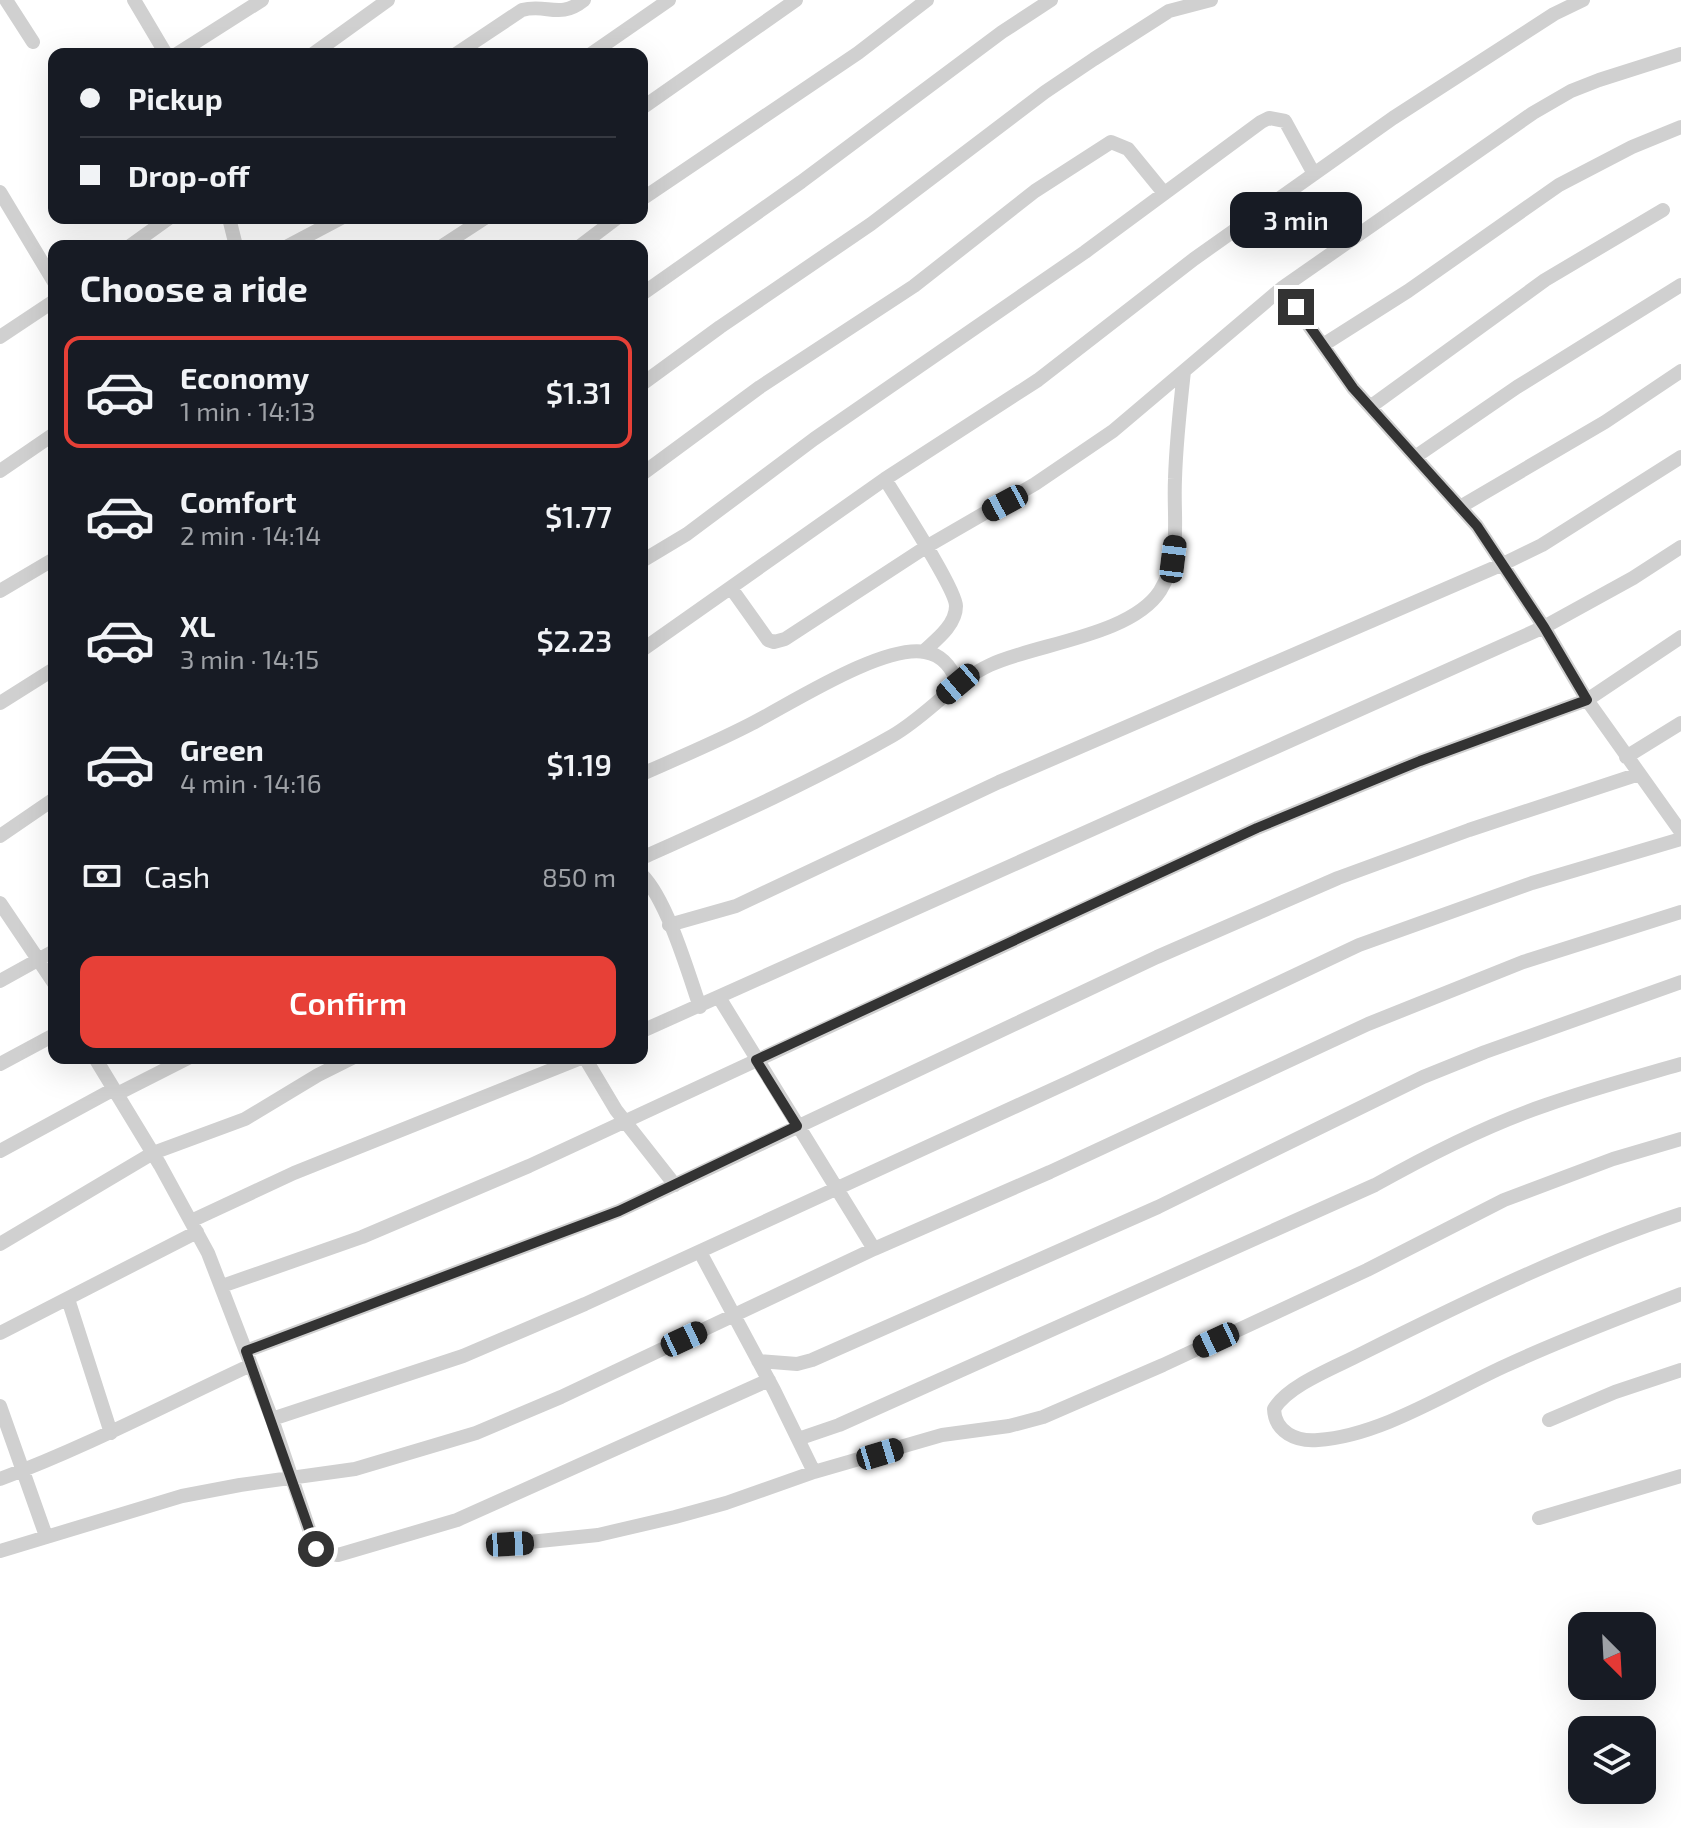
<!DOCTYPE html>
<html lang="en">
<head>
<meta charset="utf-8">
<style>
  :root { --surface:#171b24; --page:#20242c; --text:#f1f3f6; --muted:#9ea1a6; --line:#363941; --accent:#e74037 }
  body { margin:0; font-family:"Exo 2",sans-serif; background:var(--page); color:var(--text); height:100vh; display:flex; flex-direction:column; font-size:30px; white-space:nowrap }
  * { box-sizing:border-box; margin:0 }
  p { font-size:26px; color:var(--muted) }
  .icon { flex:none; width:44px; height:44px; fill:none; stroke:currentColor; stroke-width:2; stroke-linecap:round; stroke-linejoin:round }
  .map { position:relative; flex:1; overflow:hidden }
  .side { position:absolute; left:48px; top:240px; width:600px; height:824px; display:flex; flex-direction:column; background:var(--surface); border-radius:16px; box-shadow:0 8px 32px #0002 }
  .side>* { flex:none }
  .guide { position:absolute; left:48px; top:48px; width:600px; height:176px; border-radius:16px; box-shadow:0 8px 32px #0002; display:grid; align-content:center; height:176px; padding:0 32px; background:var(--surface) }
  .needle { width:52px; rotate:156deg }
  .buttons { position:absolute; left:1568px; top:1612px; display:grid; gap:16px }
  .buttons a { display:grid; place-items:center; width:88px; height:88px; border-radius:16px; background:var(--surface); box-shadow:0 8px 32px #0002; font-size:40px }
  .end { position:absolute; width:36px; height:36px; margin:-18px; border:10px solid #333; background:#fff; box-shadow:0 0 0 4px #fff }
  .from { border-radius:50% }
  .bubble { position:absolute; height:56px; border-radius:16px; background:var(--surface); box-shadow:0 8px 32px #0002; font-size:26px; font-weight:600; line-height:56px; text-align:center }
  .car { position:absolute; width:24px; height:48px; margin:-24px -12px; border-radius:10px; box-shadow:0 0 6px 2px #0007; background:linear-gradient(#222 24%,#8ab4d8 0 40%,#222 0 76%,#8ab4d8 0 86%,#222 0) }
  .guide b { display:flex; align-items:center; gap:28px; height:76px; font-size:30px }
  .guide b+b { border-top:2px solid var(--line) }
  .guide i { width:20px; height:20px; background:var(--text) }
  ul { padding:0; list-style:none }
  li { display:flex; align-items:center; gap:24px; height:112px; margin:0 16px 12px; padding:0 16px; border:4px solid transparent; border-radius:16px }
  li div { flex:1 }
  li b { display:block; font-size:30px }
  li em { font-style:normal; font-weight:600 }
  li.on { border-color:var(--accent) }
  li>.icon { width:72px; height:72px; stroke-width:1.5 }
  h2 { padding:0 32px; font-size:36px; line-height:96px }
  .pay { display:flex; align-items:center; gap:20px; height:88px; padding:0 32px; font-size:30px }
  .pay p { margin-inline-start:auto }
  .cta { display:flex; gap:16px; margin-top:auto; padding:16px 32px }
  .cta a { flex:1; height:92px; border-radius:16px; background:var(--accent); color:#fff; font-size:32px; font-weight:600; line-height:92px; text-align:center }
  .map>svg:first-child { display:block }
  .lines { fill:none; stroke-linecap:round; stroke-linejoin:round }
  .street { stroke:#d0d0d0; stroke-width:14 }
  .route { stroke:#333; stroke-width:10 }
</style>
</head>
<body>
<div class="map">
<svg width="1681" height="1828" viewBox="0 0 1681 1828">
  <rect width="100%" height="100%" fill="#fff"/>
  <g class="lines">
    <path class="street" d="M6 0 33 42
      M134 0 166 54
      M177 54 262 0
      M313 54 388 0
      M456 54 522 10C547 3 559 20 584 0
      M591 54 669 0
      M642 108 796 0
      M0 192 54 282
      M642 199 858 53 927 0
      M229 218 236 246
      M130 246 169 218
      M288 246 341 218
      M442 246 485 218
      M580 246 617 218
      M1282 288 1353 388 1477 526 1544 627 1587 700 1681 832
      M642 294 801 182 1002 32 1051 0
      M0 337 54 301
      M1323 345 1408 291 1559 185 1632 147 1681 127
      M642 384 720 327 871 224 1045 92 1094 59 1169 11 1211 0
      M1370 407 1545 280 1663 210
      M1415 457 1517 387 1681 285
      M0 471 54 434
      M642 474 760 387 914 286 1035 191 1111 142 1128 149 1164 193
      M885 479C897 499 956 589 956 606 956 625 936 640 924 651
      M1460 507 1605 422 1681 371
      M642 561 687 534 814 439 1085 252 1261 122 1269 118 1285 121 1314 174
      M731 588 768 640 774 642 785 639 926 547 1035 484 1113 431 1282 288 1533 113 1571 91 1599 80 1681 54
      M0 591 54 559
      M642 650 885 479 1038 380 1194 259 1393 118 1554 14 1583 0
      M0 703 54 669
      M1626 757 1681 723
      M642 774C678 758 714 743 749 725 789 705 882 644 925 652 943 655 952 668 958 684
      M0 836 54 799
      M642 858C726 820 811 782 892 736 927 716 953 682 990 665 1034 644 1131 636 1160 591 1182 555 1173 519 1175 479 1176 443 1180 407 1184 371
      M642 875C667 900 688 972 700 1007
      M0 903 54 983
      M669 925 736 906 999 782 1503 564 1542 545 1681 457
      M0 981 54 951
      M720 999 874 1249
      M642 1031 1544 627 1633 578 1681 547
      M95 1058 160 1165 208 1253 272 1419 313 1541 321 1552 338 1555 457 1520 769 1380
      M585 1058 616 1110 675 1185
      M0 1064 54 1035
      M117 1094 188 1058
      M0 1151 114 1089
      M1681 1214C1571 1250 1465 1302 1361 1354 1336 1367 1288 1385 1274 1409 1275 1432 1296 1442 1318 1440 1380 1436 1448 1392 1505 1366 1563 1339 1622 1317 1681 1294
      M191 1221 294 1173 581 1058
      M0 1244 153 1153 245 1119 318 1075 352 1058
      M700 1252 774 1390 814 1472
      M222 1286 362 1237 529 1166 1257 828 1420 761 1587 700 1681 637
      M68 1299 111 1433
      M0 1333 197 1232
      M246 1351 619 1211 1157 957 1338 878 1469 830 1639 774
      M758 1361 797 1364 812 1360 1158 1207 1423 1077 1485 1052 1681 982
      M0 1406 46 1536
      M272 1419 463 1356 585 1304 1071 1081 1359 945 1532 883 1681 839
      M1549 1420 1615 1392 1681 1370
      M798 1439 839 1425 1375 1185C1430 1154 1487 1125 1546 1105 1591 1089 1636 1077 1681 1064
      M0 1479C86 1447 167 1404 251 1365
      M1539 1518 1681 1476
      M510 1544 598 1535 675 1517 726 1503 814 1472 942 1435 1009 1426 1043 1417 1163 1365 1367 1270 1504 1200 1613 1159 1681 1139
      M0 1551 182 1496 240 1485 355 1469 476 1433 561 1397 874 1249 1050 1172 1368 1024 1523 962 1681 912"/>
  </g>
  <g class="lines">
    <path class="route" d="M316 1549 246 1351 619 1211 797 1126 756 1060 1257 828 1420 761 1587 700 1544 627 1477 526 1353 388 1296 307"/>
  </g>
</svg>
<div class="buttons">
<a><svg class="needle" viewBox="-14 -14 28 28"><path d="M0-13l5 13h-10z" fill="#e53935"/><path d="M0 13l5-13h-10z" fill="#9ea1a6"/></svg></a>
<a><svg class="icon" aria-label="layers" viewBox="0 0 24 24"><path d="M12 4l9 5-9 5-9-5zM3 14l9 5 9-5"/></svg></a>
</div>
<i class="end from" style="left:316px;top:1549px"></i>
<i class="end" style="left:1296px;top:307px"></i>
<div class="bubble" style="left:1230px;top:192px;width:132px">3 min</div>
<i class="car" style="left:1005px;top:503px;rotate:242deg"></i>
<i class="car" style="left:1173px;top:559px;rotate:7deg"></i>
<i class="car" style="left:958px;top:684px;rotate:230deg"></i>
<i class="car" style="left:684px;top:1339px;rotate:65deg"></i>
<i class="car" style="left:1216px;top:1340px;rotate:245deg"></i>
<i class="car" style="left:880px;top:1454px;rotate:73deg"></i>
<i class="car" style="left:510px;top:1544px;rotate:87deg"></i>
<div class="guide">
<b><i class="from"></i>Pickup</b>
<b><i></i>Drop-off</b>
</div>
<section class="side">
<h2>Choose a ride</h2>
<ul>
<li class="on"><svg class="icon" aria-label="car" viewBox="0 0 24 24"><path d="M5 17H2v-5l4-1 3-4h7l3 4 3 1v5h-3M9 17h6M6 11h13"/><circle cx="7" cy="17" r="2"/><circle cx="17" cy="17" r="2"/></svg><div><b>Economy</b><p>1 min · 14:13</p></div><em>$1.31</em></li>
<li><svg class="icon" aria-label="car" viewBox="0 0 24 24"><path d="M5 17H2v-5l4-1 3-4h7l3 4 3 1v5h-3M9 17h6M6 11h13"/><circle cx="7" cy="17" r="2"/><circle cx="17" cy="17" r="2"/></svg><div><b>Comfort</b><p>2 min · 14:14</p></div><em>$1.77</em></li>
<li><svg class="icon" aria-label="car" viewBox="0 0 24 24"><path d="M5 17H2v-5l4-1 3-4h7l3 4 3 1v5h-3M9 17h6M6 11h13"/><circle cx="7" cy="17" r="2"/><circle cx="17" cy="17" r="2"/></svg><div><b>XL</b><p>3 min · 14:15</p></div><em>$2.23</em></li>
<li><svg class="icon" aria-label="car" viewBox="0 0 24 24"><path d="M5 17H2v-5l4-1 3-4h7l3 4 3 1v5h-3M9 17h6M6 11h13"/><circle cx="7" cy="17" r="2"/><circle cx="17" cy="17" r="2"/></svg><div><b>Green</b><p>4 min · 14:16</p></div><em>$1.19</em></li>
</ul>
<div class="pay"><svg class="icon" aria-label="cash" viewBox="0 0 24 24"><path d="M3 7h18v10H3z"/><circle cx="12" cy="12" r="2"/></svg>Cash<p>850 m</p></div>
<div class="cta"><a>Confirm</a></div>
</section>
</div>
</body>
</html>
